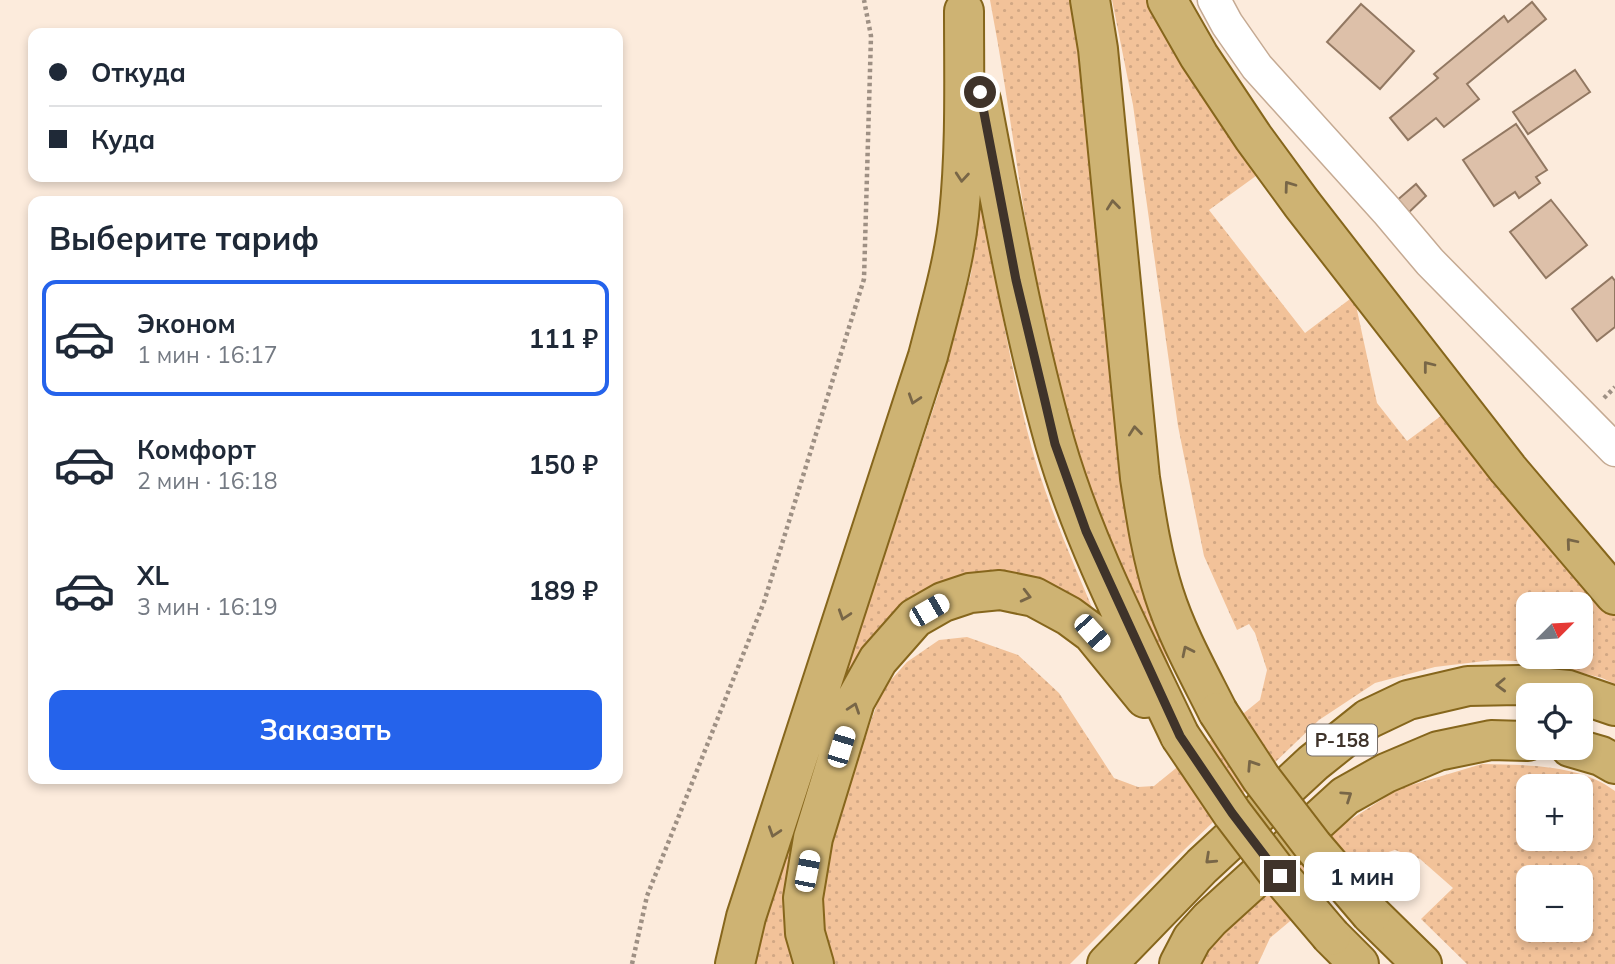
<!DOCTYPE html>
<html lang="ru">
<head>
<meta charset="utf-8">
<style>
  :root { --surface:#fff; --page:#f2f2f3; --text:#1f2937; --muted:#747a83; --line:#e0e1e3; --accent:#2563eb }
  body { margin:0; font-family:Mulish,sans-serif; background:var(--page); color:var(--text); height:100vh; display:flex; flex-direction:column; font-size:26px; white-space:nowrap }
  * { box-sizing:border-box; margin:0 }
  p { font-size:23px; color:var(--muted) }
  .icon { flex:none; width:38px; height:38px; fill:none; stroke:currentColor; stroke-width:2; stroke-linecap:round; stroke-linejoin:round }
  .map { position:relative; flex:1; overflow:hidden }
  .panel { position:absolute; left:28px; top:196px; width:595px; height:588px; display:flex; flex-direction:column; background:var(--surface); border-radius:14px; box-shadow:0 4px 10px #0003 }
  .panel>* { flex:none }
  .guide { position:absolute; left:28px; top:28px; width:595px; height:154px; border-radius:14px; box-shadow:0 4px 10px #0003; display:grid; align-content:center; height:154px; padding:0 21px; background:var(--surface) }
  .needle { width:46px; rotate:66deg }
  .buttons { position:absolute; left:1516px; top:592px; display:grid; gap:14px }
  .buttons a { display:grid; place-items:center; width:77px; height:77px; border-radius:14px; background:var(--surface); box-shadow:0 4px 10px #0003; font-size:35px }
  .end { position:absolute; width:32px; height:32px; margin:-16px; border:9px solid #3f332a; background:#fff; box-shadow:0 0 0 4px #fff }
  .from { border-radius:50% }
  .bubble { position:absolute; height:49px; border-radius:14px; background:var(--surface); box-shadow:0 4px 10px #0003; font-size:23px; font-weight:700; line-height:49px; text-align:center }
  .car { position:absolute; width:21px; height:42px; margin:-21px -10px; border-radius:9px; box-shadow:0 0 5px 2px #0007; background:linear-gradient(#fff 24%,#345 0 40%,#fff 0 76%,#345 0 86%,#fff 0) }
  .guide b { display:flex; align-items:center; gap:24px; height:66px; font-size:26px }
  .guide b+b { border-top:2px solid var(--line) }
  .guide i { width:18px; height:18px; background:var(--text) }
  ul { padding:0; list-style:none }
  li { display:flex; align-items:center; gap:21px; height:116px; margin:0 14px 10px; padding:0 7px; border:4px solid transparent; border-radius:14px }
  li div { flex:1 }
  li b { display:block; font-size:26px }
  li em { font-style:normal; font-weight:700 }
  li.on { border-color:var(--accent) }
  li>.icon { width:63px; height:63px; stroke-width:1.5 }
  h2 { padding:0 21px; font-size:32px; line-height:84px }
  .primary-button { display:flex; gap:14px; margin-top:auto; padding:14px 21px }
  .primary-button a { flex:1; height:80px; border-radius:14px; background:var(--accent); color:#fff; font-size:28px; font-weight:700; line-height:80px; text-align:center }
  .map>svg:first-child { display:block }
  .grass { fill:url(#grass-dots); fill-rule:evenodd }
  .building { fill:#ddc0a9; stroke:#927862; stroke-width:2 }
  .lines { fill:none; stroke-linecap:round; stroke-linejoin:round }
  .street-casing { stroke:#c5aa93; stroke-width:35 }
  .primary-casing { stroke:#86661c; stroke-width:42 }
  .path { stroke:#9e9084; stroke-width:4.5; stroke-dasharray:3.5 3.5; stroke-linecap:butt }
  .street { stroke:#fff; stroke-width:32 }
  .primary { stroke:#ceb373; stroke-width:38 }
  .primary-bridge-casing { stroke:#86661c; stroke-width:42; stroke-linecap:butt }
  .primary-bridge { stroke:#ceb373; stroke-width:38 }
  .oneway { stroke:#786647 }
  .route { stroke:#3f332a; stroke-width:9 }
  .labels { text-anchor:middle; stroke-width:7; stroke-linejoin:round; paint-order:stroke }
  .shield { fill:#fff; stroke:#79706a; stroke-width:2 }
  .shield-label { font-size:19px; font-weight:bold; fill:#3f332a }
</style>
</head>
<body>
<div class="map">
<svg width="1615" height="964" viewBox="0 0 1615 964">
  <defs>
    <pattern id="grass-dots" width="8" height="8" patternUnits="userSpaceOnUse" patternTransform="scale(1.75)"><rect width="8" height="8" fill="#f2c299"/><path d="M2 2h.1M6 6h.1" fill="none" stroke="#d1a784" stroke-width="1.8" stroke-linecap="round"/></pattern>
  </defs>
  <rect width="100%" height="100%" fill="#fcebdc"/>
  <path class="grass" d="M990 0H1077L1150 612 1174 678C1139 628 1118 572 1098 515 1079 460 1060 403 1048 346 1024 232 1012 115 990 0Z
    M1112 0H1147L1260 173 1209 210 1305 333 1354 296 1377 403 1407 441 1445 413 1615 616V684L1602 678 1539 662 1493 660 1435 667 1375 683 1319 720 1185 849 1070 964H831L822 935 820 895 836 821 882 690 907 662 939 640 967 637 1018 655 1059 693 1114 778 1138 787 1154 786 1260 700 1267 670 1255 633 1249 624 1237 630 1204 556 1178 426 1133 105ZM1528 604H1580V656H1528Z
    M981 194C994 272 1007 349 1026 426 1043 497 1074 564 1102 631L1031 585 891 628 796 964H754L768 905 939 392 971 274Z
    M1482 764C1526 765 1579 764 1615 791V964H1467L1421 919 1453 888 1420 859 1395 850 1369 858 1353 868 1270 938 1258 964H1199L1229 924 1327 835 1398 789ZM1528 786H1580V838H1528ZM1528 877H1580V929H1528Z"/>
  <path class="building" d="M1532 2 1546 19 1467 84 1479 99 1444 127 1436 118 1408 140 1390 118 1438 78 1434 74 1504 16 1508 22Z
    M1361 4 1414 51 1380 89 1327 42Z
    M1575 70 1590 92 1528 134 1513 112Z
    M1516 124 1547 170 1536 177 1540 183 1519 198 1515 192 1494 206 1463 160Z
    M1416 184 1426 196 1406 215 1395 202Z
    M1551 200 1587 245 1546 278 1510 232Z
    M1612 277 1615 281V327L1597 341 1572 309Z"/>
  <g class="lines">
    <defs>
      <path id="street" d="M1214 0 1227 24 1257 67 1387 211 1430 262 1615 450"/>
      <path id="primary" d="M1090 0 1098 49 1140 478C1146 517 1152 557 1164 594 1177 635 1199 674 1218 712
        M1167 0 1199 56 1253 137 1302 204 1508 469 1615 595
        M981 100C1003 214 1023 330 1055 443 1084 544 1135 641 1180 736
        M1570 747 1601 756 1615 764
        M1371 914 1422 964
        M1331 936 1359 964
        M735 964 746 917 928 356C940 309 954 263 959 215 966 147 964 79 964 11
        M814 964 805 933 803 898 813 838 855 701 878 660 915 618 943 602 970 593 1000 590 1034 597 1069 616 1092 633 1145 698
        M1107 964 1202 866 1313 763 1368 719 1408 700 1468 686 1519 685 1568 690 1615 706
        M1179 964 1192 939 1210 919 1345 796 1386 773 1438 751 1491 740 1528 741"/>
    </defs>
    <use href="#street" class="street-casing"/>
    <use href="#primary" class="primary-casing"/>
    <path class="path" d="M1604 398 1615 387
      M632 964 647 896 764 602 864 279 871 36 864 0"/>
    <use href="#street" class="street"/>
    <use href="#primary" class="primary"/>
    <defs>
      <path id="primary-bridge" d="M1218 712 1261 778 1313 846 1371 914
        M1180 736 1232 813 1280 876 1331 936"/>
    </defs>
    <use href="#primary-bridge" class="primary-bridge-casing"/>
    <use href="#primary-bridge" class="primary-bridge"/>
  </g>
  <defs><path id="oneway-chevron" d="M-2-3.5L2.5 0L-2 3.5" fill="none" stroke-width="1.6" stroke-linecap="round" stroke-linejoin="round" transform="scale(1.75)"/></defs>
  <g class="oneway">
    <use href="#oneway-chevron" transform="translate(962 177) rotate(95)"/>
    <use href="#oneway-chevron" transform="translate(1289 186) rotate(-126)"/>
    <use href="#oneway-chevron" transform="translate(1113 205) rotate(-96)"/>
    <use href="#oneway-chevron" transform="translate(1428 366) rotate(-128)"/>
    <use href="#oneway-chevron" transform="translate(914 399) rotate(108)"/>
    <use href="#oneway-chevron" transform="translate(1135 431) rotate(-96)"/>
    <use href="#oneway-chevron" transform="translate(1571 543) rotate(-130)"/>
    <use href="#oneway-chevron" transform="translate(1026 596) rotate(14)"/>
    <use href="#oneway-chevron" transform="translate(844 615) rotate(108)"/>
    <use href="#oneway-chevron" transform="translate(1187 651) rotate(-116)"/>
    <use href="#oneway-chevron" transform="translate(1501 685) rotate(178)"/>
    <use href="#oneway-chevron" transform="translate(854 708) rotate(-71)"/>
    <use href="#oneway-chevron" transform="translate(1252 765) rotate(-123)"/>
    <use href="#oneway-chevron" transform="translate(1347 796) rotate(-34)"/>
    <use href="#oneway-chevron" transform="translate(774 832) rotate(108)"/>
    <use href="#oneway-chevron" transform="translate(1210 859) rotate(137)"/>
  </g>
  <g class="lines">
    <path class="route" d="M980 92 1016 280 1044 397 1055 444 1086 531 1180 736 1232 813 1280 876"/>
  </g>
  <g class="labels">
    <rect class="shield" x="1307" y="724.5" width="70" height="31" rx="5"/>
    <g class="shield-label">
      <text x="1342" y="747">Р-158</text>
    </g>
  </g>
</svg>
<div class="buttons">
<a><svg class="needle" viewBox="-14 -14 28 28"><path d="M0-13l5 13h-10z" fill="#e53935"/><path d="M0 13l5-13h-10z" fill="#747a83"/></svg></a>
<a><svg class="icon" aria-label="locate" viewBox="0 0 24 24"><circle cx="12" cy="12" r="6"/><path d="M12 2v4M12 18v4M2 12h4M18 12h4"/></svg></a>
<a>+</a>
<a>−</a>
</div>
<i class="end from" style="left:980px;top:92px"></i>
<i class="end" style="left:1280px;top:876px"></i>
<div class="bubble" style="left:1304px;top:852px;width:116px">1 мин</div>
<i class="car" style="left:929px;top:610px;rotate:60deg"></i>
<i class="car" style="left:1092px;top:633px;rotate:138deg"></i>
<i class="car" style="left:841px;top:747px;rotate:17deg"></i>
<i class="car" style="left:807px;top:871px;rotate:11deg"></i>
<div class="guide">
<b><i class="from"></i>Откуда</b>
<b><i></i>Куда</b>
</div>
<section class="panel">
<h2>Выберите тариф</h2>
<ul>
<li class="on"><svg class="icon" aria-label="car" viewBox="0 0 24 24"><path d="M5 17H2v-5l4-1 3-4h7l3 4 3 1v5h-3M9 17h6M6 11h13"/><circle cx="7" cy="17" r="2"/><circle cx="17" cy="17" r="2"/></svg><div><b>Эконом</b><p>1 мин · 16:17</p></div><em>111 ₽</em></li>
<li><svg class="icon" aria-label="car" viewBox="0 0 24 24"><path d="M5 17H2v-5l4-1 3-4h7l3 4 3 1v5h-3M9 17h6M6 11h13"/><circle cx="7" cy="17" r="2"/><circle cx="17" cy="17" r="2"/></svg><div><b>Комфорт</b><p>2 мин · 16:18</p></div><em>150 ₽</em></li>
<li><svg class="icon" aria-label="car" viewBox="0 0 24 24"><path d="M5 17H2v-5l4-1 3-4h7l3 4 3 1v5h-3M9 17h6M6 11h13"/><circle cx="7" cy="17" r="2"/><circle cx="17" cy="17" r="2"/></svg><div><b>XL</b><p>3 мин · 16:19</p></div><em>189 ₽</em></li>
</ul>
<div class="primary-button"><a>Заказать</a></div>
</section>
</div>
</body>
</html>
